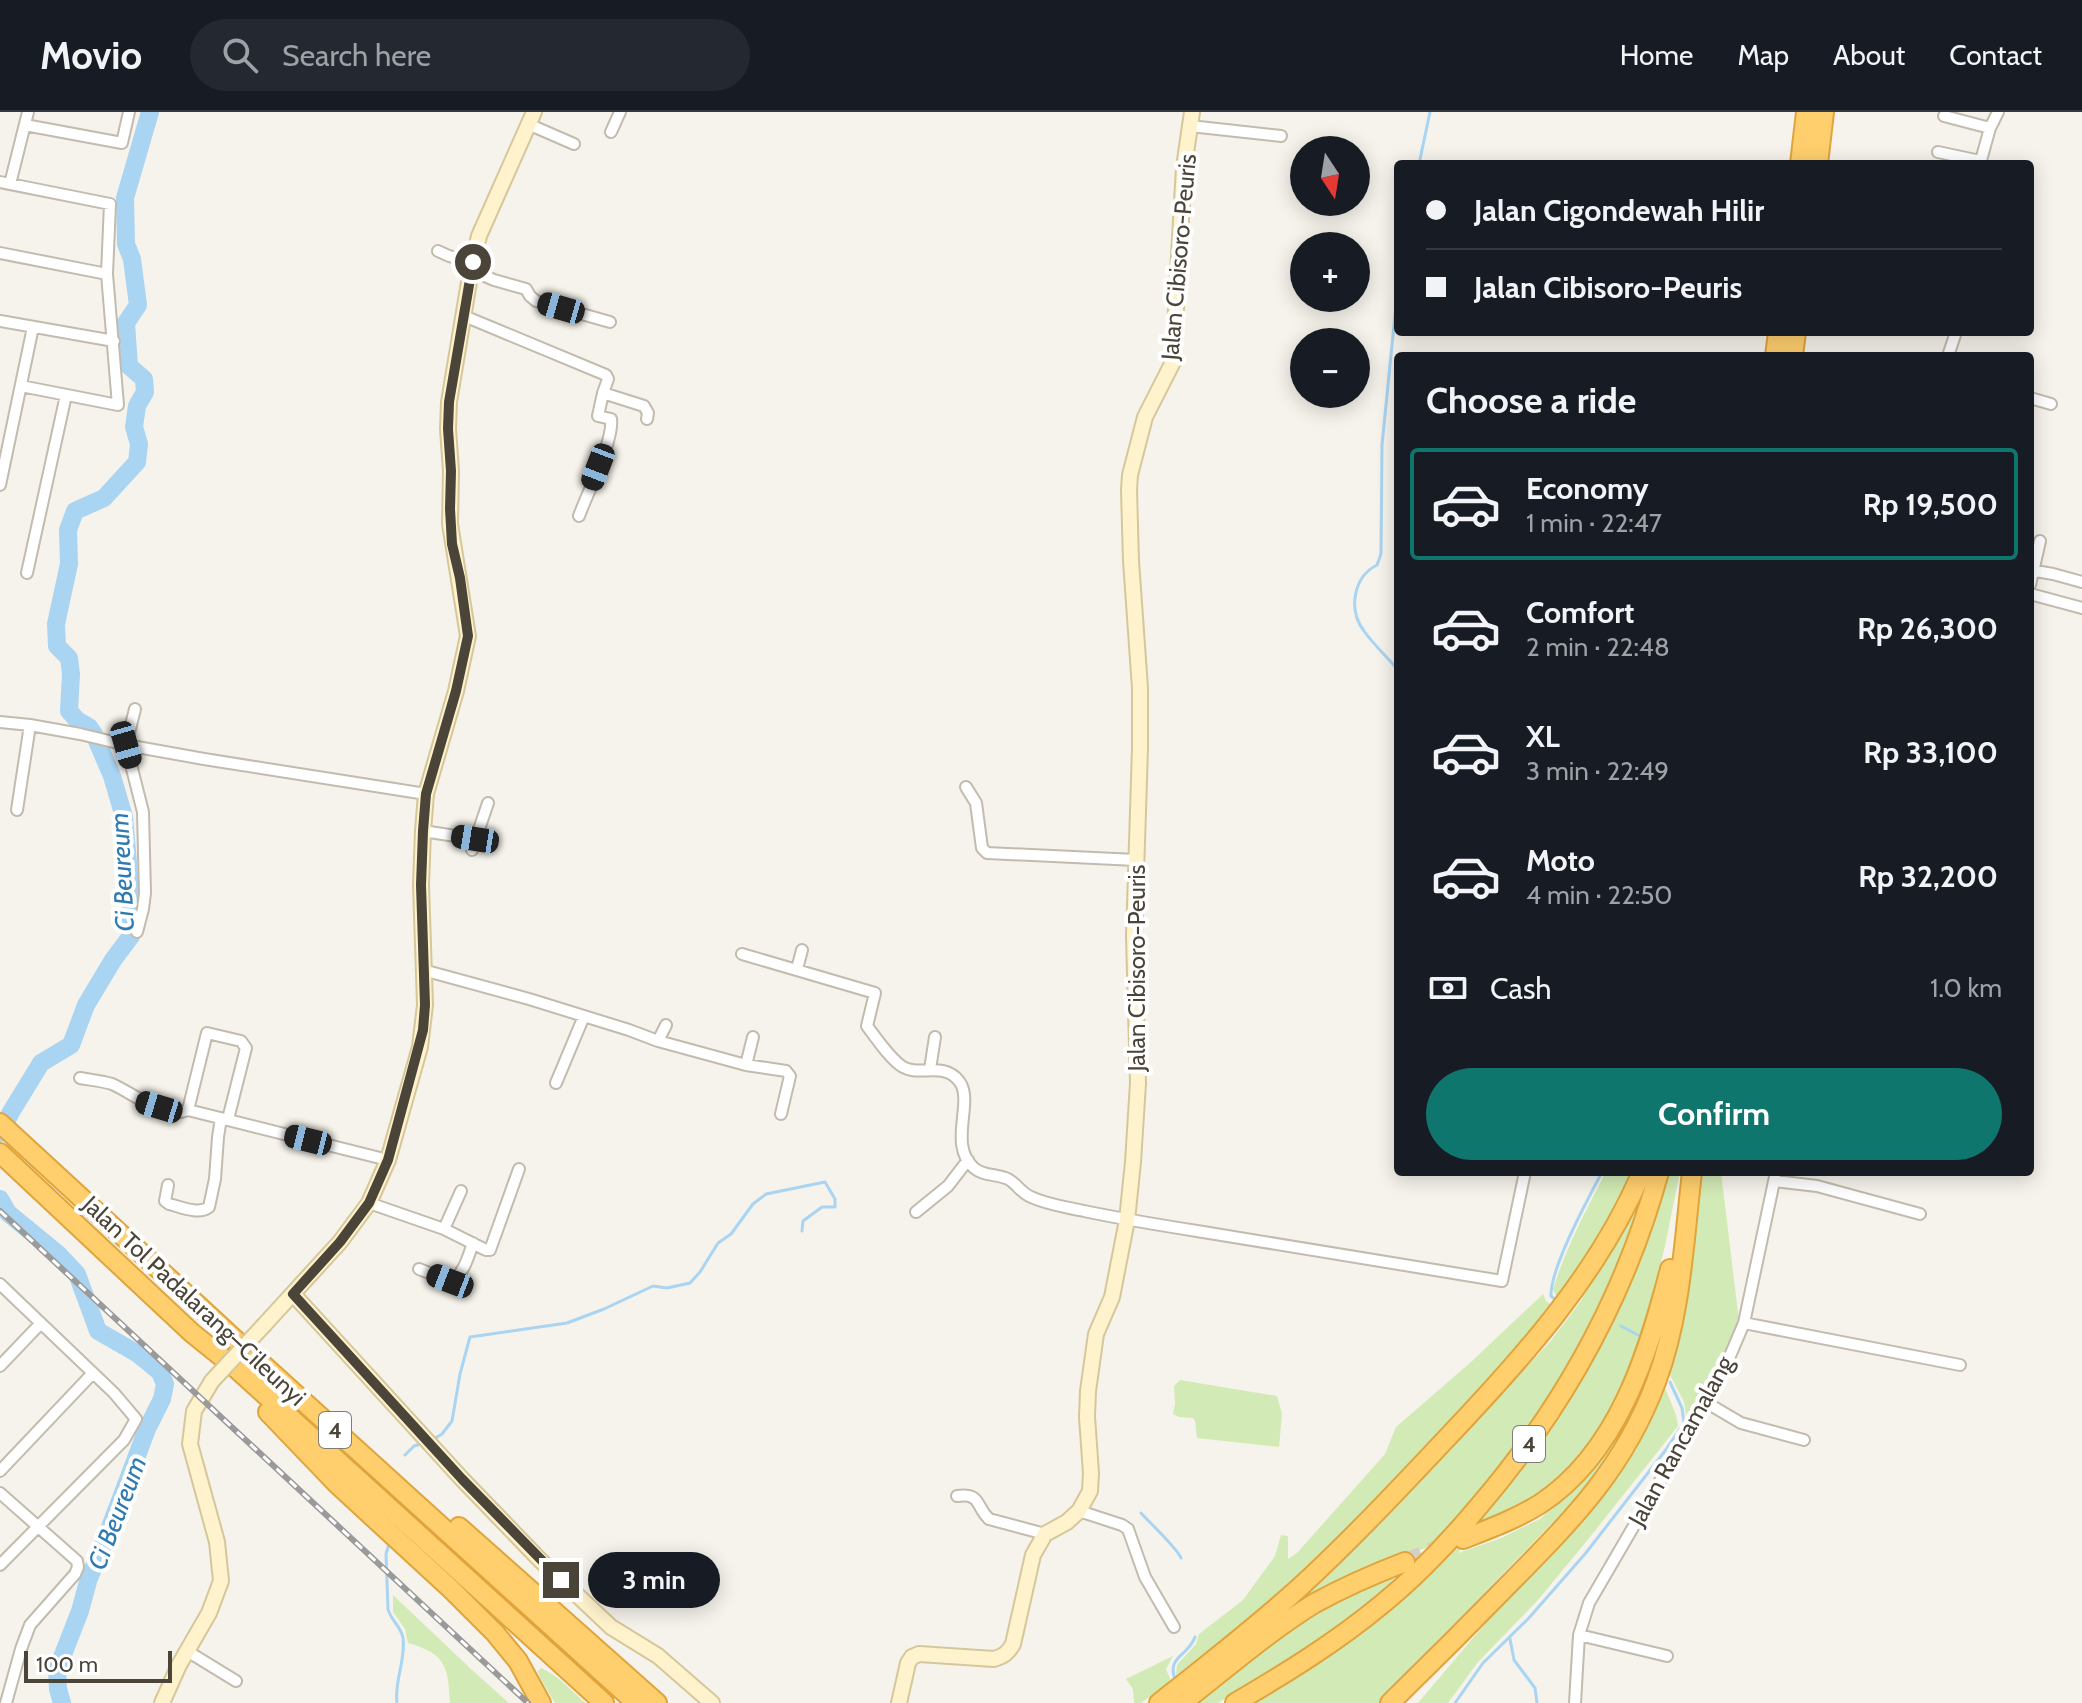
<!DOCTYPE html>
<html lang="en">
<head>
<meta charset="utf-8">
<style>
  :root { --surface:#171b24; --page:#242831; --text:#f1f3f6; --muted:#9ea1a6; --line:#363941; --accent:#0f766e }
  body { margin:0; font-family:Cabin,sans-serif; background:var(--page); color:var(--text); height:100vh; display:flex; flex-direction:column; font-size:30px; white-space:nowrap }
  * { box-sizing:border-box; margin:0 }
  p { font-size:26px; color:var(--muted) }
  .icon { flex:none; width:44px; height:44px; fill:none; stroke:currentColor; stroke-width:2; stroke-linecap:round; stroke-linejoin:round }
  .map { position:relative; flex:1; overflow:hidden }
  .drawer { position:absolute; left:1394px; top:240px; width:640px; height:824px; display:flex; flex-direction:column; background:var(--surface); border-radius:8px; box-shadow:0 4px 20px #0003 }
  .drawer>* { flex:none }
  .top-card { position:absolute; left:1394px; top:48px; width:640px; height:176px; border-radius:8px; box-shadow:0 4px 20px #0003; display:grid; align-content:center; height:176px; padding:0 32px; background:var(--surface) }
  .needle { width:52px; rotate:168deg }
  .tools { position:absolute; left:1290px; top:24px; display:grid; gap:16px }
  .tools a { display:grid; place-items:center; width:80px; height:80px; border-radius:50%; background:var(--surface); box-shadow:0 4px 20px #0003; font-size:40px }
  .scale { position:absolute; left:24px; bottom:20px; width:148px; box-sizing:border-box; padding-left:8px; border:4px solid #4b4439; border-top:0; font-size:22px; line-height:28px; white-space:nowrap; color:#4b4439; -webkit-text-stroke:6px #fff; paint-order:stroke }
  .end { position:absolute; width:36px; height:36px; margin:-18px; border:10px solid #4b4439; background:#fff; box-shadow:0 0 0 4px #fff }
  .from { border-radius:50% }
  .bubble { position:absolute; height:56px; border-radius:28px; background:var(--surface); box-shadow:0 4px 20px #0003; font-size:26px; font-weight:700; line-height:56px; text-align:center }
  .car { position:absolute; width:24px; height:48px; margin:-24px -12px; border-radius:10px; box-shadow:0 0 6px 2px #0007; background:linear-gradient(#222 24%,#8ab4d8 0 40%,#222 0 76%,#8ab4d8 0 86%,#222 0) }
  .top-card b { display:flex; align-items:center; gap:28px; height:76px; font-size:30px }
  .top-card b+b { border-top:2px solid var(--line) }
  .top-card i { width:20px; height:20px; background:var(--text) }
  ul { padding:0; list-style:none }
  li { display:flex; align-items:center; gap:24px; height:112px; margin:0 16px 12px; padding:0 16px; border:4px solid transparent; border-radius:8px }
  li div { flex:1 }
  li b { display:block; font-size:30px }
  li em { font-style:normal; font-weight:700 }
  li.active { border-color:var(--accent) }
  li>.icon { width:72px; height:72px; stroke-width:1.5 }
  h2 { padding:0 32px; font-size:36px; line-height:96px }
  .pay { display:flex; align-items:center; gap:20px; height:88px; padding:0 32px; font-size:30px }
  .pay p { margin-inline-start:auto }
  .action { display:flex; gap:16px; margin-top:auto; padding:16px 32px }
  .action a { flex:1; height:92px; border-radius:48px; background:var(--accent); color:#fff; font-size:32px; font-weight:700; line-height:92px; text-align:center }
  header { display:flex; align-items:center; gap:48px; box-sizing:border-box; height:112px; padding:0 40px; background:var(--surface); border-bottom:2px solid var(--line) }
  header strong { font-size:38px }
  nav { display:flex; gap:44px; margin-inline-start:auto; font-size:28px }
  .search { width:560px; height:72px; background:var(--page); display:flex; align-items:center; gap:20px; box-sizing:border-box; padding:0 28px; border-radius:44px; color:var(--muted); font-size:30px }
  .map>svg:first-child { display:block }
  .green { fill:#d2eab5 }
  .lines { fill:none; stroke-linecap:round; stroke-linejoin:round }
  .stream { stroke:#a9d4f2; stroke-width:3 }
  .river { stroke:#a9d4f2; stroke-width:18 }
  .highway-tunnel { stroke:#d4d0c8; stroke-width:18; stroke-dasharray:18 9; stroke-linecap:butt }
  .street-casing { stroke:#c2bbae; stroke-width:14 }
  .secondary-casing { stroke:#d6c79b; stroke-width:18 }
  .highway-casing { stroke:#e0a43c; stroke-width:22 }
  .street { stroke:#fff; stroke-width:10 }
  .secondary { stroke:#fff3cd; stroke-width:14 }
  .highway { stroke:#ffcf6e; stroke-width:18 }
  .rail-casing { stroke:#9a9a9a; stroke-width:6 }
  .rail { stroke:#fff; stroke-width:3; stroke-dasharray:9; stroke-linecap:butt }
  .secondary-bridge-casing { stroke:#d6c79b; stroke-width:18; stroke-linecap:butt }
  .secondary-bridge { stroke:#fff3cd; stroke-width:14 }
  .route { stroke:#4b4439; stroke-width:10 }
  .labels { text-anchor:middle; stroke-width:8; stroke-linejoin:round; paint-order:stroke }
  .shield { fill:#fff; stroke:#817c74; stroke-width:2 }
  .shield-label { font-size:22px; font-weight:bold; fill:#4b4439 }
  .street-label { font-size:24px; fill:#4b4439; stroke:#fff }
  .water-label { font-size:26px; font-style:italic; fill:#2e7ab2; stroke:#fff }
</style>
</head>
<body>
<header>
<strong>Movio</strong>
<div class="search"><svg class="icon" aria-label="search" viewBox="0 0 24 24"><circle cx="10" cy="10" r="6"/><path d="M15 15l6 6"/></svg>Search here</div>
<nav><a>Home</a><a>Map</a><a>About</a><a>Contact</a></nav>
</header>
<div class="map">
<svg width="2082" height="1591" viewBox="0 0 2082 1591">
  <rect width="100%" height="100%" fill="#f6f3ec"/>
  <path class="green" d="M1606 1060H1630C1613 1106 1586 1147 1560 1187L1556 1184 1553 1177C1566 1136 1586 1098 1606 1060Z
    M1667 1060H1680L1665 1134 1646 1209 1626 1269 1607 1316 1559 1373 1470 1422 1458 1441 1499 1427 1540 1407 1584 1368 1617 1318 1674 1170 1655 1246 1626 1320 1590 1372 1388 1580 1396 1591H1249L1408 1478 1559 1299Z
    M1702 1060H1721L1739 1209 1698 1298 1687 1311 1684 1290 1669 1261 1685 1200Z
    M1648 1064H1651L1593 1213 1546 1294 1505 1351 1435 1433 1389 1448 1325 1473 1278 1506V1503L1384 1406 1550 1230 1581 1189 1619 1124Z
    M1543 1182 1546 1189 1553 1194 1511 1245 1355 1409 1252 1504 1176 1563 1177 1553 1196 1532 1199 1522 1243 1488 1275 1444 1281 1423 1288 1424V1447L1297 1441 1385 1342 1396 1315 1471 1250Z
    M1180 1268 1277 1284 1282 1302 1279 1335 1197 1326 1195 1309 1193 1306 1179 1305 1173 1302 1175 1292 1174 1274Z
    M1665 1276 1676 1303 1678 1314 1590 1425 1538 1488 1478 1550 1448 1591H1418L1518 1473 1584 1409 1636 1338Z
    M1382 1467H1396L1397 1469 1297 1544 1218 1591H1196L1271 1527 1344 1483Z
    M393 1483 472 1558 509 1591H450C448 1554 446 1542 408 1531L405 1517 393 1500Z
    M1173 1544 1166 1557 1180 1591H1151L1148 1586 1141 1591H1134L1133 1577 1126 1567Z
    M541 1556C558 1563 572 1579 585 1591H555L539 1564 538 1559Z"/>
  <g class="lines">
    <path class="stream" d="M1419 52 1430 0
      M1398 173 1382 333 1381 442 1377 453C1353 465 1348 498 1364 519 1374 533 1387 545 1398 558
      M1558 1190 1551 1184C1550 1156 1588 1087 1602 1060
      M1621 1214 1638 1223
      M432 1328 442 1322 452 1309 460 1262 470 1225 567 1211 604 1197 653 1174 667 1176 690 1171 700 1160 718 1131 731 1122 753 1092 766 1082 825 1070 835 1087V1095H822L803 1109 802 1119
      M405 1343 414 1334 421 1332
      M1141 1401C1150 1411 1177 1436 1181 1446
      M390 1429 386 1442 388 1497C391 1509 401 1514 403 1526 406 1548 394 1569 397 1591
      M1510 1527 1514 1548 1535 1576 1537 1591
      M1176 1570C1165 1544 1188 1545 1195 1525
      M1455 1591 1483 1551 1528 1507 1585 1442 1665 1339 1684 1311 1682 1296 1670 1270"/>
    <path class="river" d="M0 1021 11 1000 41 951 71 933 86 893 113 848 131 824V785L124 705 112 664 94 622 89 615 77 608 69 599 71 562 69 546 57 534 56 512 69 452 68 418 75 399 104 386 137 350 139 332 134 315 137 294 145 280 144 267 129 254 126 211 138 193 132 147 126 132 125 86 150 0
      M0 1087 8 1101 58 1142 77 1162 98 1219 138 1242 160 1260 165 1272 162 1287 147 1317 101 1439 89 1466 80 1499 57 1558 58 1577 62 1591"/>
    <path class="highway-tunnel" d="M1405 1450 1445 1434"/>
    <defs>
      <path id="street" d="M1944 4 1990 16
        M528 12 574 32
        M25 13 122 31 129 0
        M1190 14 1281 24
        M611 20 620 0
        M1938 40 1980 49
        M1980 52 1990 16 1998 0
        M0 70 110 92 107 162 118 293 21 274
        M10 72 28 0
        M438 139 449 144 473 150
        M0 141 107 162
        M471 158 494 168 526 177 530 184 536 189 610 210
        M464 204 606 263 608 267 603 281 644 294 648 301 647 307
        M0 209 114 229
        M1948 244 1956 220
        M2030 286 2051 292
        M0 373 33 215
        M579 404C587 382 614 328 611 307L598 304 603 281
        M2030 458 2053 462 2082 470
        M27 461 66 283
        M2030 473 2040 429
        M2030 482 2082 496
        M135 597 126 633 143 700 145 781 143 797 137 820
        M0 610 30 613 80 622 126 633 204 647 426 682
        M966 675 976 691 982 736 987 741 1136 748
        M17 698 30 613
        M423 719 475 727
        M472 738 488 691
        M742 842 875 881 867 914C876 926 891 948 903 955 920 965 943 949 959 969 975 989 947 1033 974 1056 983 1064 997 1062 1008 1067 1017 1072 1021 1081 1031 1085 1048 1093 1067 1095 1084 1099 1122 1107 1159 1113 1197 1119 1299 1136 1401 1153 1502 1169L1525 1060
        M797 857 802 838
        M423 858 529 887 629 918 658 929 746 953 786 959 790 964 781 1002
        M658 929 666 913
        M746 953 753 925
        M930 957 935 925
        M80 966C91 968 102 969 112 972 133 981 164 1008 188 998L388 1048
        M556 971 584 904
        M188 998 207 921 241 929 246 936 228 1007
        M1775 1069 1817 1074 1920 1102
        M168 1073 165 1089 169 1092C181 1095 199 1103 209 1095L215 1067 218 1025 221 1006
        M369 1091 444 1117 486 1138H490L519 1057
        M916 1100 948 1074 968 1048
        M444 1117 461 1079
        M419 1157 450 1169C464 1163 468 1145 473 1131
        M0 1172 114 1281 136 1307 124 1328 0 1453
        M1744 1211 1960 1253
        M0 1254 41 1211
        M1707 1291 1741 1311 1804 1328
        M0 1359 92 1262
        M0 1381 77 1449 78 1455 75 1462 30 1513 21 1537 6 1591
        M957 1384C982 1381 975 1394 989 1407L1045 1422
        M1079 1399 1122 1413 1128 1417 1145 1465 1174 1515
        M1579 1523 1667 1544
        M187 1539 236 1569
        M1575 1591 1579 1523 1589 1491 1692 1314 1707 1291 1724 1258 1744 1211 1776 1060"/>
      <path id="secondary" d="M293 1182 462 1367 540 1448 611 1515 658 1544 712 1591
        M265 1212 340 1130 369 1091 388 1048 420 935 425 893 421 773 423 719 426 682 456 579 468 524 450 412 451 359 448 317 449 290 471 158 479 124 534 0
        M162 1591 179 1553 209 1501 221 1469 217 1430 190 1332 194 1299 212 1269
        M899 1591 908 1551 912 1545 919 1542 994 1547C1004 1544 1008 1541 1013 1532L1033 1443 1045 1422 1067 1410 1079 1399 1090 1379 1091 1361 1087 1305 1088 1279 1096 1222 1112 1185 1127 1108 1133 1050 1138 971 1134 824 1140 636V576L1131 449 1129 378 1130 363 1145 305 1173 250 1184 55 1192 0"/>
      <path id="highway" d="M1800 52 1806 0
        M1818 52 1824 0
        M1775 244 1778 220
        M1793 244 1796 220
        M0 1011 240 1232 636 1591
        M0 1041 192 1221 238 1258 604 1591
        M268 1300 337 1372 452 1478 495 1521 518 1549 541 1591
        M459 1415 657 1591
        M1463 1427C1489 1417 1516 1407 1540 1392 1618 1341 1648 1242 1670 1157
        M1159 1591C1207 1553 1255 1516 1300 1475 1351 1428 1398 1378 1445 1328 1522 1247 1598 1163 1642 1060
        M1182 1591C1226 1557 1268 1520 1315 1491 1344 1475 1374 1462 1405 1450
        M1235 1591C1286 1561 1335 1531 1381 1493 1417 1464 1449 1430 1479 1394 1563 1296 1625 1184 1659 1060
        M1390 1591C1431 1551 1471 1511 1511 1470 1573 1407 1624 1356 1656 1270 1681 1204 1684 1129 1692 1060"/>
    </defs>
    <use href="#street" class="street-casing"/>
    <use href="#secondary" class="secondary-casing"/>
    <use href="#highway" class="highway-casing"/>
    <use href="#street" class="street"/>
    <use href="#secondary" class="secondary"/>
    <use href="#highway" class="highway"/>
    <defs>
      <path id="rail" d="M0 1099 528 1591"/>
    </defs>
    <use href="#rail" class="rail-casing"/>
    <use href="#rail" class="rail"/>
    <defs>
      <path id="secondary-bridge" d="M212 1269 265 1212"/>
    </defs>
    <use href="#secondary-bridge" class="secondary-bridge-casing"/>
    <use href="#secondary-bridge" class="secondary-bridge"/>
  </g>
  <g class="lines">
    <path class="route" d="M473 150 449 290 448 317 451 359 450 397 452 432 460 466 468 524 456 579 426 682 423 719 421 773 425 893 423 918 388 1048 369 1091 340 1130 293 1182 462 1367 561 1468"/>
  </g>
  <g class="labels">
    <g class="shield">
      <rect x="319" y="1300" width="32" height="36" rx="6"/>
      <rect x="1513" y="1314" width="32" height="36" rx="6"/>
    </g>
    <g class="shield-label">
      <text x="335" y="1326">4</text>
      <text x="1529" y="1340">4</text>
    </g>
    <g class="street-label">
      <text transform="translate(1179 145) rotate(-85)" y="8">Jalan Cibisoro-Peuris</text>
      <text transform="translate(1137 856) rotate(-90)" y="8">Jalan Cibisoro-Peuris</text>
      <text transform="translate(194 1189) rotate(43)" y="8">Jalan Tol Padalarang–Cileunyi</text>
      <text transform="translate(1681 1329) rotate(-61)" y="8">Jalan Rancamalang</text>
    </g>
    <g class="water-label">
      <text transform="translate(122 760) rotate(-93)" y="9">Ci Beureum</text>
      <text transform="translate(117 1401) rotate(-69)" y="9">Ci Beureum</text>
    </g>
  </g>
</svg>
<div class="tools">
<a><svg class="needle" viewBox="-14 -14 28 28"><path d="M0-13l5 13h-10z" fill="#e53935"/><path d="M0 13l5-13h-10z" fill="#9ea1a6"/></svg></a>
<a>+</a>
<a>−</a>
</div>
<div class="scale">100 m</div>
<i class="end from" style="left:473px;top:150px"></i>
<i class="end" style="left:561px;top:1468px"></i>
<div class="bubble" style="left:588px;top:1440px;width:132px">3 min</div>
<i class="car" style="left:561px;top:196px;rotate:286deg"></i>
<i class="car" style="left:598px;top:355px;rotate:201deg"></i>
<i class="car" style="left:126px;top:633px;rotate:164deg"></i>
<i class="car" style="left:475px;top:727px;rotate:279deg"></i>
<i class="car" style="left:159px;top:995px;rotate:287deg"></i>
<i class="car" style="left:308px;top:1028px;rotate:284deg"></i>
<i class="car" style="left:450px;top:1169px;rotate:291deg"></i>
<div class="top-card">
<b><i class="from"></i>Jalan Cigondewah Hilir</b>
<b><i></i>Jalan Cibisoro-Peuris</b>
</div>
<section class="drawer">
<h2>Choose a ride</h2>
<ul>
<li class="active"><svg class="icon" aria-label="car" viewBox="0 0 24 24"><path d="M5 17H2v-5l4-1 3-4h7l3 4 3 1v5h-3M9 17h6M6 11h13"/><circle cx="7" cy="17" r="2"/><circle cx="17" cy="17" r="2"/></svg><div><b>Economy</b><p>1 min · 22:47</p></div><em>Rp 19,500</em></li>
<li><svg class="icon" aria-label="car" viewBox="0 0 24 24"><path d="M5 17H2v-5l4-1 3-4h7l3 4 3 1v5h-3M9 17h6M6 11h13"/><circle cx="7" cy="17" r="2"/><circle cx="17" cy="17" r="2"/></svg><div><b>Comfort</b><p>2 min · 22:48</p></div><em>Rp 26,300</em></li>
<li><svg class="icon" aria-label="car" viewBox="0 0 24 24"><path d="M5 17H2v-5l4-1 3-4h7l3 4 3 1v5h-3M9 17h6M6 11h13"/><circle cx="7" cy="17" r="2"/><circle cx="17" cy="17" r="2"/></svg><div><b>XL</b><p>3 min · 22:49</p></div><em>Rp 33,100</em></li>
<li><svg class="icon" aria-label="car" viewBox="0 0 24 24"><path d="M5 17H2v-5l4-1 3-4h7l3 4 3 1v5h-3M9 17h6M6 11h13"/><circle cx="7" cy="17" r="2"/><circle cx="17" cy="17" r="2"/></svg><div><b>Moto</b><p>4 min · 22:50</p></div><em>Rp 32,200</em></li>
</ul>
<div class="pay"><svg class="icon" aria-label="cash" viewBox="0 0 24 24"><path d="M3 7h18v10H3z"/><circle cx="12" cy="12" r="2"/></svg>Cash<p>1.0 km</p></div>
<div class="action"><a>Confirm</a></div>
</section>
</div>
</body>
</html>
